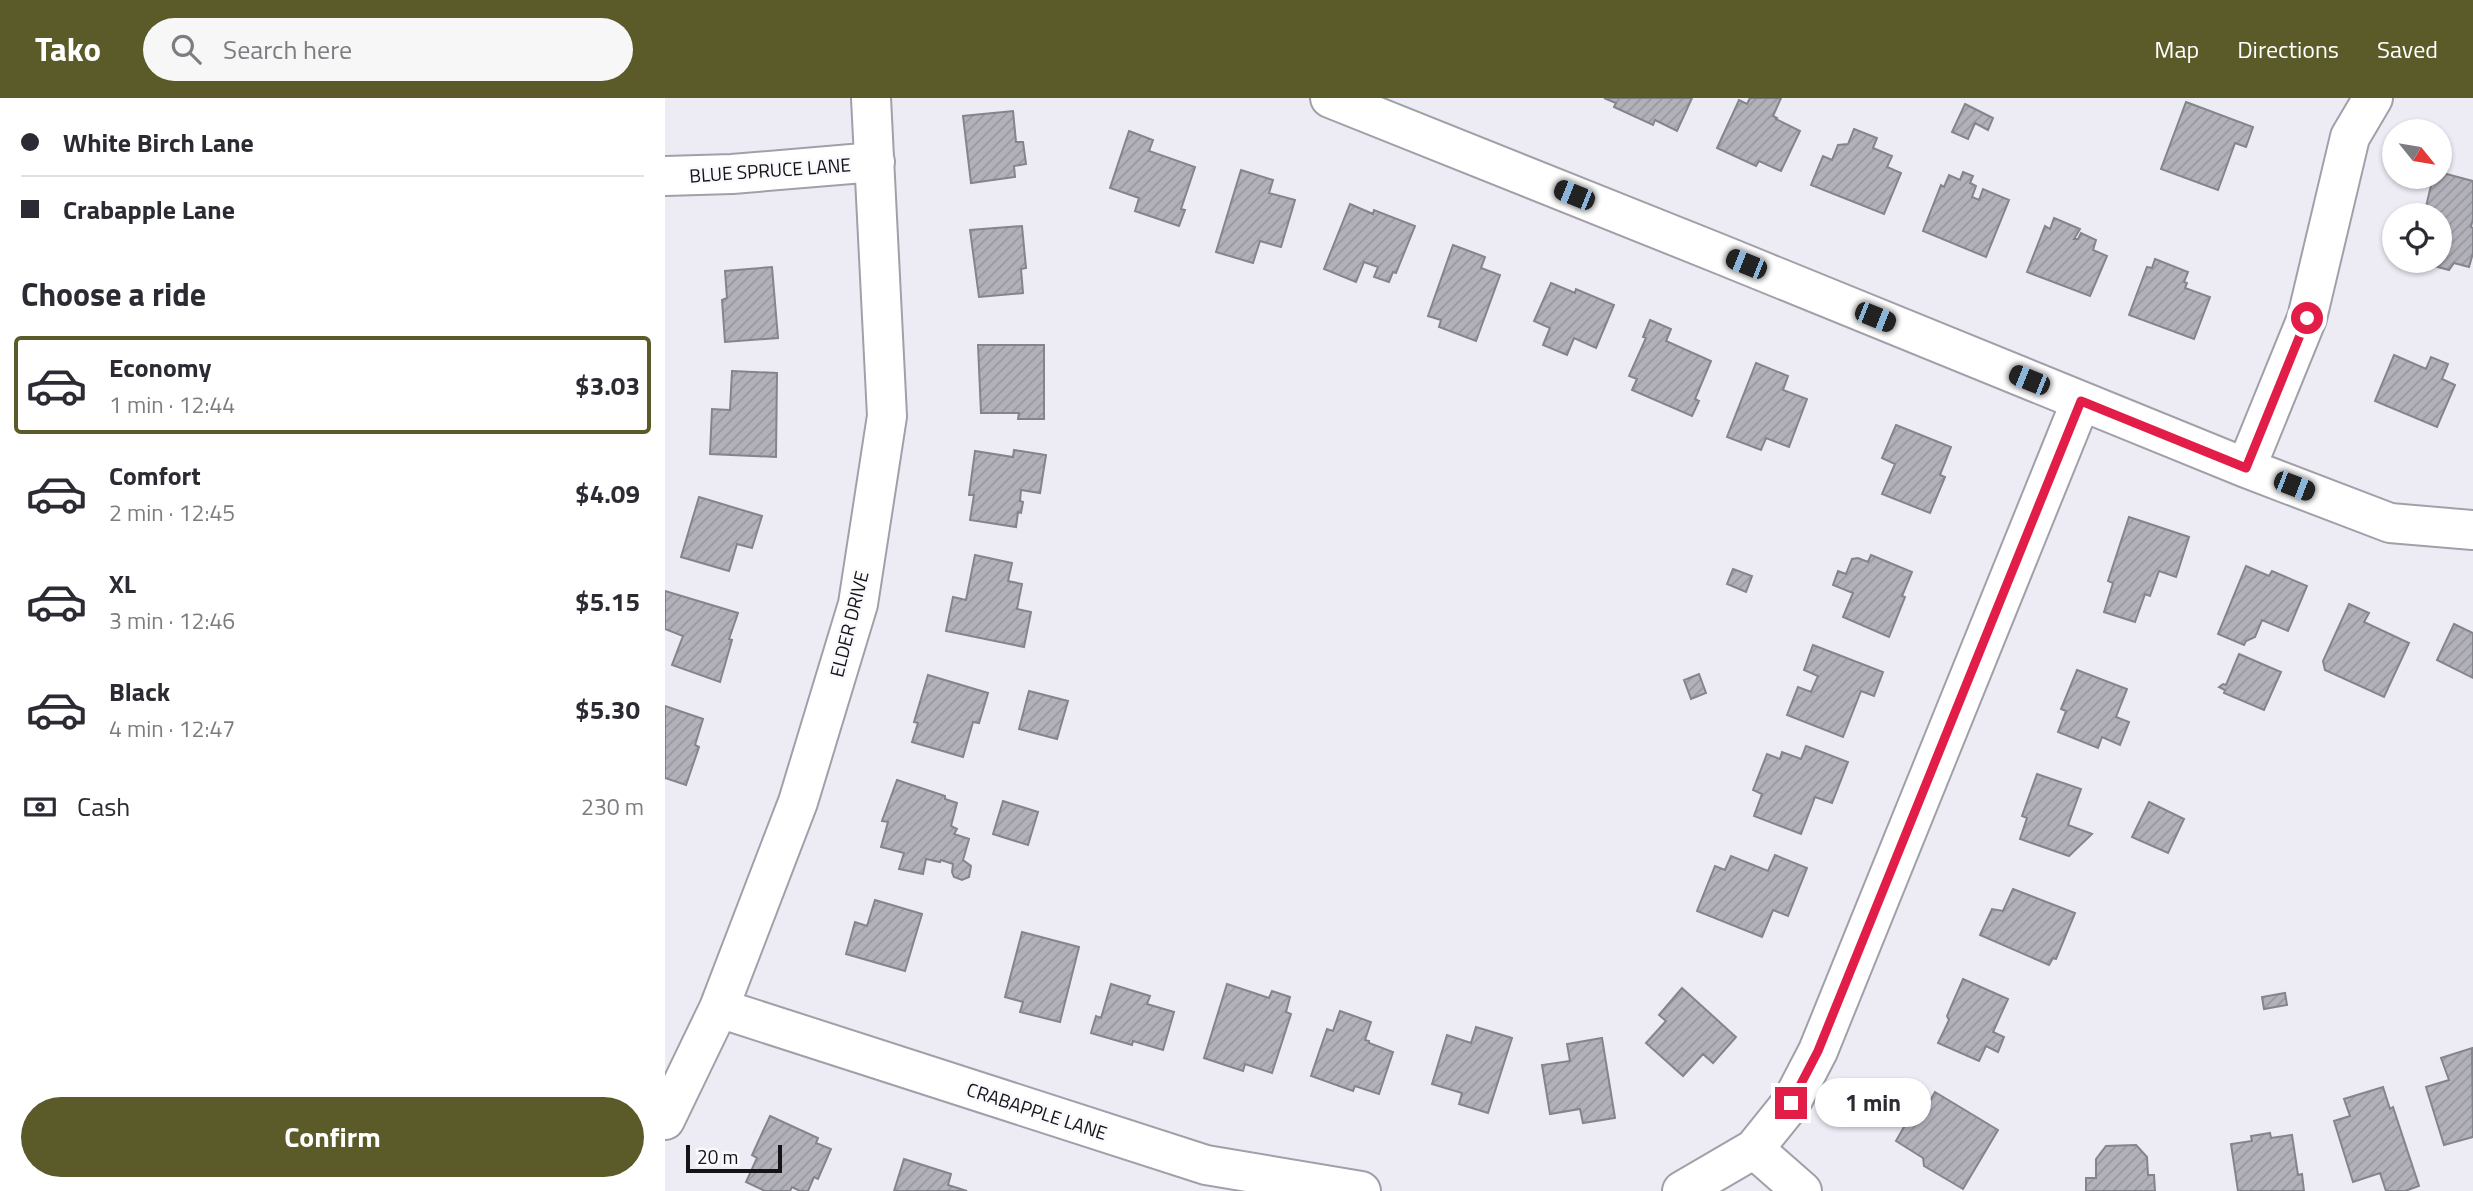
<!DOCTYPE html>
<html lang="en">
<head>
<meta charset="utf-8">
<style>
  :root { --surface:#fff; --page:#f7f7f7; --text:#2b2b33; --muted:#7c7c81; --line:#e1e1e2; --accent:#5a5b28 }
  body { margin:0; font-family:"Titillium Web",sans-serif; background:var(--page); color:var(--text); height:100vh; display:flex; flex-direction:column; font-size:26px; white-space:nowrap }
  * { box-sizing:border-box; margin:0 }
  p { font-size:23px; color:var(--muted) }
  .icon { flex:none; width:38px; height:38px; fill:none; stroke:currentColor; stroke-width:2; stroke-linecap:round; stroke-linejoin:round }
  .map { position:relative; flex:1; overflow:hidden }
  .drawer { display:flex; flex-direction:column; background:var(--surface); width:665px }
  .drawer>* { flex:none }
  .hud { display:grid; align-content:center; height:154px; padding:0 21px; background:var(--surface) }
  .needle { width:46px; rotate:120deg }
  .tools { position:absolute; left:1717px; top:21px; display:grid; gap:14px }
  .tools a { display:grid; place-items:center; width:70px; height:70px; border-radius:50%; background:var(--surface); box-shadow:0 2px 5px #0004; font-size:35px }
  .scale { position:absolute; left:21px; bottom:18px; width:96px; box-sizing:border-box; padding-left:7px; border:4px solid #141417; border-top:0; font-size:19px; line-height:24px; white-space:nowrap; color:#141417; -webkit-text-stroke:5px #fafafe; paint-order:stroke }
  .end { position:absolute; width:32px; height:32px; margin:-16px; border:9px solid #e11d48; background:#fff; box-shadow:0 0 0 4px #fff }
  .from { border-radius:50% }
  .bubble { position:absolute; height:49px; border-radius:24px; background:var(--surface); box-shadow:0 2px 5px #0004; font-size:23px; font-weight:700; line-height:49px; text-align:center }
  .car { position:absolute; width:21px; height:42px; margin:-21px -10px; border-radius:9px; box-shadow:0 0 5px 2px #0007; background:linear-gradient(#222 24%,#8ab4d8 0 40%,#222 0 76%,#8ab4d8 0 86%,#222 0) }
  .hud b { display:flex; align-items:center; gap:24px; height:66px; font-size:26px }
  .hud b+b { border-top:2px solid var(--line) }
  .hud i { width:18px; height:18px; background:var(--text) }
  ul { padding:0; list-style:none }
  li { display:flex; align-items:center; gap:21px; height:98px; margin:0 14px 10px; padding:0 7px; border:4px solid transparent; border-radius:7px }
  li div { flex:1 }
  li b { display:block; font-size:26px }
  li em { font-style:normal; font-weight:700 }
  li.current { border-color:var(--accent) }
  li>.icon { width:63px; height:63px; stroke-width:1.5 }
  h2 { padding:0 21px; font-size:32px; line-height:84px }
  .pay { display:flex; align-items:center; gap:18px; height:77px; padding:0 21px; font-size:26px }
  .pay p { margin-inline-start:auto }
  .cta { display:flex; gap:14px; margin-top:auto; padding:14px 21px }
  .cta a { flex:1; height:80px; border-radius:42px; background:var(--accent); color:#fff; font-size:28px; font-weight:700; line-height:80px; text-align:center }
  header { display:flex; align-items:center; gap:42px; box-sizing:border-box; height:98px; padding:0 35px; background:var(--accent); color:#fff }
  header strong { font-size:33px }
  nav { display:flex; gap:38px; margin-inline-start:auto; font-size:24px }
  .search { width:490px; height:63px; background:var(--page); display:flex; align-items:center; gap:18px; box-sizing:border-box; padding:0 24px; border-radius:38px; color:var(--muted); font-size:26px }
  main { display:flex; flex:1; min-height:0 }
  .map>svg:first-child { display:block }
  .building { fill:url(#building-hatch); stroke:#84848c; stroke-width:2 }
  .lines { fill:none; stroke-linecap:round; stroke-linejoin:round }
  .minor-casing { stroke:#a1a0a9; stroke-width:42 }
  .minor { stroke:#fff; stroke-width:38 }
  .route { stroke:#e11d48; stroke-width:9 }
  .labels { text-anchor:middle; stroke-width:5; stroke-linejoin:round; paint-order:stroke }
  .street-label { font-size:19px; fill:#141417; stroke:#fafafe }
</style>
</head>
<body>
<header>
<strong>Tako</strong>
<div class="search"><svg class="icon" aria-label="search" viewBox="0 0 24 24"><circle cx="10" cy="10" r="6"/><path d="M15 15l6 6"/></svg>Search here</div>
<nav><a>Map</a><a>Directions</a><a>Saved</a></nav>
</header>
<main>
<section class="drawer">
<div class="hud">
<b><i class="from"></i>White Birch Lane</b>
<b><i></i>Crabapple Lane</b>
</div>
<h2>Choose a ride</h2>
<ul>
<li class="current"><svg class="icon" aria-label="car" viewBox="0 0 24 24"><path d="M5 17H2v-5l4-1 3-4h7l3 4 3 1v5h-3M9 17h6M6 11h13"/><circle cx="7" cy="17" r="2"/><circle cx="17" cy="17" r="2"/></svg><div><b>Economy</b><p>1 min · 12:44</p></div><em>$3.03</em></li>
<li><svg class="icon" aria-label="car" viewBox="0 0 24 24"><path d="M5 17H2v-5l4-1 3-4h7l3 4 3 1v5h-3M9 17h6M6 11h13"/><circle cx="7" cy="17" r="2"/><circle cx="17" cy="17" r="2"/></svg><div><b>Comfort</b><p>2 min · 12:45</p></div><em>$4.09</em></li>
<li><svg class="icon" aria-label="car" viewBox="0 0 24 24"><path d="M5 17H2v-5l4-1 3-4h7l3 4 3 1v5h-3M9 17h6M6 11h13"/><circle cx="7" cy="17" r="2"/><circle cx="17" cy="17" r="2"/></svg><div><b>XL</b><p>3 min · 12:46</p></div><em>$5.15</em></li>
<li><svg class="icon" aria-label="car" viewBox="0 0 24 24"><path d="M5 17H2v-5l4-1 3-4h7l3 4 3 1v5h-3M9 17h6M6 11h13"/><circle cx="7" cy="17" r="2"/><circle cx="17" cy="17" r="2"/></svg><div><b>Black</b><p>4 min · 12:47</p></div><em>$5.30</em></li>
</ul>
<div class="pay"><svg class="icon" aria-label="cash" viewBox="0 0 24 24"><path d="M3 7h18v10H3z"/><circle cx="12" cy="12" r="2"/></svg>Cash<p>230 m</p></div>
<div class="cta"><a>Confirm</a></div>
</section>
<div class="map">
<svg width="1808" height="1093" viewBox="0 0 1808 1093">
  <defs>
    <pattern id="building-hatch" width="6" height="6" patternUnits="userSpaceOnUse" patternTransform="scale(1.75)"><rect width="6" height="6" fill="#b2b1ba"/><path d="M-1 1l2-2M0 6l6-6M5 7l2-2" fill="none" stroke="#98979f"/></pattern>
  </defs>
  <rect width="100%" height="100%" fill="#edecf5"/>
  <path class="building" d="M939 0H1027L1012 33 990 22 988 27 949 9 951 5Z
    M1085 0H1116L1108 18 1112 20 1111 21 1135 33 1116 73 1094 63 1091 68 1052 50 1074 2 1082 6Z
    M1521 4 1588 29 1581 49 1570 45 1553 92 1496 71Z
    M1300 6 1328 20 1323 32 1310 25 1303 41 1287 34Z
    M348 13 351 44H358L361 66 349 68 350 79 306 85 298 18Z
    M1189 31 1212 40 1208 50 1227 58 1222 69 1236 75 1219 116 1146 87 1158 58 1167 62 1173 47 1183 46Z
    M464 33 488 42 484 53 530 69 516 111 520 112 514 128 470 113 474 100 445 90Z
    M576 72 608 82 604 95 630 102 616 149 595 143 588 165 551 154Z
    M1298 74 1308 78 1305 85 1311 88 1307 99 1314 102 1318 91 1344 102 1321 159 1258 133 1276 87 1279 89 1284 77 1295 82Z
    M1774 74 1808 83V121L1806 129 1808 130V155L1804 169 1789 165 1784 172 1751 163H1774V117H1759L1768 79H1774Z
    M685 106 708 116 709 112 750 128 731 175 728 174 724 184 709 179 713 169 699 164 691 184 659 171Z
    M1389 120 1415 131 1409 141H1413L1416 135 1431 142 1428 152 1442 158 1425 198 1362 174 1380 128 1385 131Z
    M357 128 361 170 356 171 358 195 314 199 305 132Z
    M788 147 820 159 816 170 835 177 811 243 774 229 776 222 763 218Z
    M1490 161 1523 174 1519 184 1522 185 1520 190 1545 199 1529 241 1464 217 1482 169 1487 170Z
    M107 169 113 240 60 244 57 202 62 200 60 173Z
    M886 185 910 195 911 191 949 207 931 250 909 240 902 257 878 247 885 230 869 223Z
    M985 222 1006 231 1001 243 1046 263 1030 301 1034 303 1027 318 967 292 972 281 964 278 981 240 978 239Z
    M313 247H379V321H353L354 315H316Z
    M1729 257 1761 271 1766 259 1783 266 1777 281 1790 287 1772 329 1710 303Z
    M1091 265 1123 278 1118 292 1142 301 1124 349 1101 340 1096 352 1062 339Z
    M67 273 112 275 111 359 45 356 47 311 65 312Z
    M1231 327 1286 349 1275 377 1280 379 1265 415 1217 396 1230 366 1217 360Z
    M349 352 381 357 375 395 356 392 355 403 358 404 356 415 353 414 351 429 305 422 309 397H304L310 353 348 359Z
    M34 399 97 418 87 450 72 446 64 473 16 459Z
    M1464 419 1524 439 1511 479 1494 473 1485 498 1480 496 1470 524 1439 514 1448 485 1443 483Z
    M310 457 347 465 343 483 357 486 352 511 366 514 359 549 281 533 288 499 301 502Z
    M1206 457 1247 474 1237 498 1240 499 1224 539 1178 519 1188 495 1168 487 1173 473 1181 476 1187 461 1193 460 1203 464Z
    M1581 468 1604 478 1607 473 1642 488 1623 533 1597 522 1590 539 1581 543 1579 547 1553 536Z
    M1068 471 1087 478 1081 494 1062 486Z
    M0 493 73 515 64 541 67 542 55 584 7 567 18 538 0 531Z
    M1684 506 1704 515 1699 524 1744 545 1719 599 1660 572 1658 563Z
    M1789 526 1808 535V580L1772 562Z
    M1148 547 1218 574 1209 598 1196 593 1178 639 1122 617 1133 589 1146 594 1153 578 1139 572Z
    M1574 556 1616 574 1599 612 1559 595 1560 592 1554 589 1558 586 1561 587Z
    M1412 572 1462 591 1451 619 1464 624 1455 647 1437 639 1433 650 1393 634 1401 613 1396 611Z
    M1034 576 1041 595 1026 601 1019 582Z
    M263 577 323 595 314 625 308 624 298 659 247 644 253 625 249 624Z
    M364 593 403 603 392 641 354 631Z
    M0 608 38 621 30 647 34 649 21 687 0 680Z
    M1141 648 1183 664 1167 705 1150 699 1136 736 1089 718 1097 696 1088 692 1102 656 1115 661 1117 654 1136 661Z
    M1372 676 1416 691 1403 727 1427 736 1404 758 1355 741 1362 720 1357 718Z
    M232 682 280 698V701L292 705 286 728 292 731 289 736 304 741 298 762 306 768 304 779 297 782 289 779 287 774 288 766 276 762 275 764 261 761 258 776 234 771 239 755 216 749 223 724 217 723Z
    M338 703 373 714 363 747 328 736Z
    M1484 704 1519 721 1503 755 1467 739Z
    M1110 757 1142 770 1123 818 1108 812 1097 839 1032 813 1050 768 1060 772 1066 758 1103 773Z
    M1348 791 1410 815 1391 861 1388 860 1384 867 1315 837 1327 811 1338 813Z
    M210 802 257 816 240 873 181 856 190 824 202 828Z
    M357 834 414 849 395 924 355 914 358 904 340 899Z
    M1298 881 1343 901 1328 934 1339 939 1333 954 1321 948 1314 963 1273 945 1284 922 1282 918Z
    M446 886 485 898 482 906 509 914 498 952 468 943 467 947 426 935 431 918 436 920Z
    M562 886 604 900 607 893 625 899 621 914 626 916 607 975 580 966 578 973 539 960Z
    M1017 890 1071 939 1048 965 1038 956 1018 978 981 945 1001 923 994 917Z
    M1620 895 1622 907 1599 911 1597 899Z
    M675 913 706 924 700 942 704 943V945L728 954 714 996 690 988 688 993 646 978 662 931 668 933Z
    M811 929 847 940 823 1015 794 1006 797 995 767 986 782 937 806 945Z
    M937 940 950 1020 918 1025 915 1011 885 1016 877 967 905 963 902 946Z
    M1807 950 1808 1039 1779 1047 1761 989 1784 982 1776 960Z
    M1718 989 1725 1011 1728 1009 1754 1088 1740 1093H1721L1715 1075 1688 1084 1669 1023 1685 1018 1679 1001Z
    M1270 994 1333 1032 1298 1091 1259 1068 1258 1060 1231 1043 1247 1015 1255 1020Z
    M105 1018 153 1040 151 1045 166 1051 153 1081 149 1079 143 1093H135L127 1089 125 1093H100L81 1084 92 1060 87 1057Z
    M1605 1035 1606 1040 1627 1037 1633 1077 1637 1076 1639 1093H1573L1566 1046 1587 1043 1586 1038Z
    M1471 1047 1482 1059 1483 1077H1489L1490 1093H1421V1080H1431V1061L1441 1048Z
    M239 1061 286 1076 283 1087 302 1093H229Z"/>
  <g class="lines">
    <defs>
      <path id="minor" d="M665 0 1055 156 1581 370 1725 425 1808 432
        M0 78 67 76 210 64
        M1581 370 1642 220 1685 39 1708 0
        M54 910 541 1067 696 1093
        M0 1022 54 910 133 704 193 506 222 318 206 0
        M1089 1051 1137 1093
        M1017 1093 1089 1051 1126 1005 1153 953 1416 303"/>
    </defs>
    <use href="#minor" class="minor-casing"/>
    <use href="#minor" class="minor"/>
  </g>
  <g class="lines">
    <path class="route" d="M1126 1005 1153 953 1416 303 1581 370 1642 220"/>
  </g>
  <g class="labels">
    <g class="street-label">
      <text transform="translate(105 72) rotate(-4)" y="7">BLUE SPRUCE LANE</text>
      <text transform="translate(184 526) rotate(-76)" y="7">ELDER DRIVE</text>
      <text transform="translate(372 1013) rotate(18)" y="7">CRABAPPLE LANE</text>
    </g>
  </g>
</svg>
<div class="tools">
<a><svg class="needle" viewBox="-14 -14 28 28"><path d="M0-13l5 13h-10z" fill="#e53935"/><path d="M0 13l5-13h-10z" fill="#7c7c81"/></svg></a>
<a><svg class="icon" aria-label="locate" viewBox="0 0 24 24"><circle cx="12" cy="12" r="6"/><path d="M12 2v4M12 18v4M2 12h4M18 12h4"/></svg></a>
</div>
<div class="scale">20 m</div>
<i class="end from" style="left:1642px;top:220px"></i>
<i class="end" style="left:1126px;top:1005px"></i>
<div class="bubble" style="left:1150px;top:980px;width:116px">1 min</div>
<i class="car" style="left:909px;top:97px;rotate:292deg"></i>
<i class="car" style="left:1081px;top:166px;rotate:292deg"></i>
<i class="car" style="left:1210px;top:219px;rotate:112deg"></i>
<i class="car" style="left:1364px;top:282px;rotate:292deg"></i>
<i class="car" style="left:1629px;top:388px;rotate:111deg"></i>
</div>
</main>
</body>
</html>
